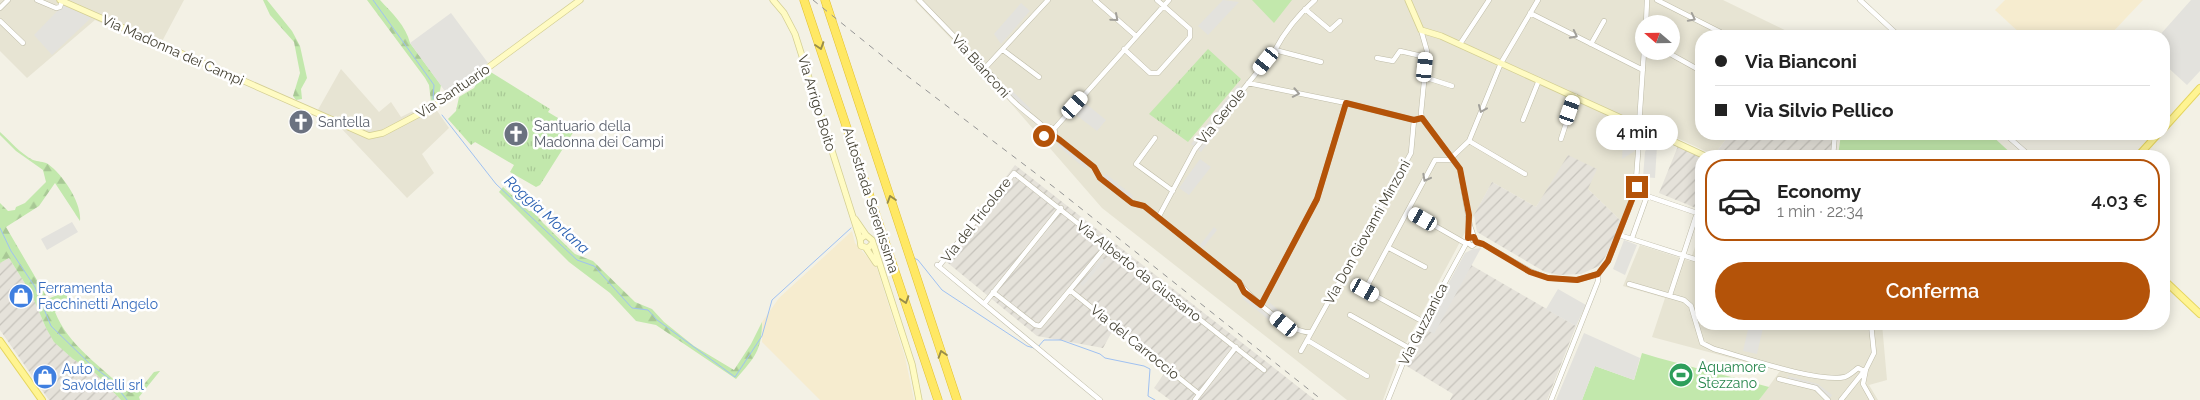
<!DOCTYPE html>
<html lang="it">
<head>
<meta charset="utf-8">
<style>
  :root { --surface:#fff; --page:#f6f6f6; --text:#222; --muted:#767676; --line:#e0e0e0; --accent:#b45309 }
  body { margin:0; font-family:Raleway,sans-serif; background:var(--page); color:var(--text); height:100vh; display:flex; flex-direction:column; font-size:19px; white-space:nowrap }
  * { box-sizing:border-box; margin:0 }
  p { font-size:16px; color:var(--muted) }
  .icon { flex:none; width:28px; height:28px; fill:none; stroke:currentColor; stroke-width:2; stroke-linecap:round; stroke-linejoin:round }
  .map { position:relative; flex:1; overflow:hidden }
  .sheet { position:absolute; left:1695px; top:150px; width:475px; height:180px; display:flex; flex-direction:column; background:var(--surface); border-radius:20px; box-shadow:0 2px 12px #0003 }
  .sheet>* { flex:none }
  .banner { position:absolute; left:1695px; top:30px; width:475px; height:110px; border-radius:20px; box-shadow:0 2px 12px #0003; display:grid; align-content:center; height:110px; padding:0 20px; background:var(--surface) }
  .needle { width:32px; rotate:290deg }
  .tools { position:absolute; left:1635px; top:15px; display:grid; gap:10px }
  .tools a { display:grid; place-items:center; width:45px; height:45px; border-radius:50%; background:var(--surface); box-shadow:0 2px 12px #0003; font-size:25px }
  .end { position:absolute; width:22px; height:22px; margin:-11px; border:6px solid #b45309; background:#fff; box-shadow:0 0 0 2px #fff }
  .from { border-radius:50% }
  .bubble { position:absolute; height:35px; border-radius:18px; background:var(--surface); box-shadow:0 2px 12px #0003; font-size:16px; font-weight:600; line-height:35px; text-align:center }
  .car { position:absolute; width:15px; height:30px; margin:-15px -8px; border-radius:6px; box-shadow:0 0 4px 1px #0007; background:linear-gradient(#fff 24%,#345 0 40%,#fff 0 76%,#345 0 86%,#fff 0) }
  .banner b { display:flex; align-items:center; gap:18px; height:48px; font-size:19px }
  .banner b+b { border-top:1px solid var(--line) }
  .banner i { width:12px; height:12px; background:var(--text) }
  ul { padding:9px 0 0; list-style:none }
  li { display:flex; align-items:center; gap:15px; height:82px; margin:0 10px 8px; padding:0 10px; border:2px solid transparent; border-radius:20px }
  li div { flex:1 }
  li b { display:block; font-size:19px }
  li em { font-style:normal; font-weight:600 }
  li.selected { border-color:var(--accent) }
  li>.icon { width:45px; height:45px; stroke-width:1.5 }
  .button { display:flex; gap:10px; margin-top:auto; padding:10px 20px }
  .button a { flex:1; height:58px; border-radius:30px; background:var(--accent); color:#fff; font-size:20px; font-weight:600; line-height:58px; text-align:center }
  .map>svg:first-child { display:block }
  .residential { fill:#e7e4d3; fill-rule:evenodd }
  .commercial { fill:#f6eccf }
  .industrial { fill:url(#industrial-furrows) }
  .grass { fill:url(#grass-tufts) }
  .forest { fill:url(#forest-firs) }
  .park { fill:#c2e8ac }
  .parking { fill:#e3e2dd }
  .lines { fill:none; stroke-linecap:round; stroke-linejoin:round }
  .stream { stroke:#9fc1f2; stroke-width:1 }
  .street-casing { stroke:#bebba7; stroke-width:5.5 }
  .secondary-casing { stroke:#d4cf93; stroke-width:7 }
  .primary-casing { stroke:#e6d660; stroke-width:8 }
  .highway-casing { stroke:#e1c031; stroke-width:9 }
  .street { stroke:#fff; stroke-width:4.5 }
  .secondary { stroke:#fffbc3; stroke-width:5.5 }
  .primary { stroke:#fff492; stroke-width:6 }
  .highway { stroke:#ffe864; stroke-width:8 }
  .rail { stroke:#959595; stroke-width:1; stroke-dasharray:6 6; stroke-linecap:butt }
  .oneway { stroke:#a2a09a }
  .oneway2 { stroke:#998d4a }
  .route { stroke:#b45309; stroke-width:6 }
  .labels { text-anchor:middle; stroke-width:5; stroke-linejoin:round; paint-order:stroke }
  .street-label { font-size:14px; fill:#454234; stroke:#fff }
  .worship-label { font-size:14px; fill:#5b616d; stroke:#fff; text-anchor:start }
  .shop-label { font-size:14px; fill:#366cbe; stroke:#fff; text-anchor:start }
  .leisure-label { font-size:14px; fill:#27864d; stroke:#fff; text-anchor:start }
  .water-label { font-size:15px; font-style:italic; fill:#2b61b3; stroke:#fff }
</style>
</head>
<body>
<div class="map">
<svg width="2200" height="400" viewBox="0 0 2200 400">
  <defs>
    <pattern id="industrial-furrows" width="10" height="10" patternUnits="userSpaceOnUse" patternTransform="scale(1.25)"><rect width="10" height="10" fill="#e5e2da"/><path d="M-1 1l2-2M0 10L10 0M9 11l2-2" fill="none" stroke="#c6c3bc"/></pattern>
    <pattern id="grass-tufts" width="24" height="20" patternUnits="userSpaceOnUse" patternTransform="scale(1.25)"><rect width="24" height="20" fill="#c2e8ac"/><path d="M3 7l-1-3M5 7V3M7 7l1-3M15 17l-1-3M17 17v-4M19 17l1-3" fill="none" stroke="#a8c895"/></pattern>
    <pattern id="forest-firs" width="22" height="20" patternUnits="userSpaceOnUse" patternTransform="scale(1.25)"><rect width="22" height="20" fill="#c2e8ac"/><path d="M5 1l3.5 6h-7zM16 11l3.5 6h-7z" fill="#a8c895"/></pattern>
  </defs>
  <rect width="100%" height="100%" fill="#f3f1e5"/>
  <path class="residential" d="M0 0H184L158 49 95 20 27 78 0 51Z
    M914 0H1723L1797 36H1701V134H1730L1714 155 1638 120 1635 182 1621 221 1588 189 1569 156 1536 207 1492 182 1399 356 1383 400H1347L1102 208 995 85ZM1644 24H1671V51H1644Z
    M341 69 379 112 391 102 401 117 431 102 449 128 422 154 434 173 407 198 340 127 315 115Z
    M1701 230V324H1882L1887 380 1869 385 1878 400H1759L1780 371 1652 337 1665 298 1623 286 1640 245 1690 261Z"/>
  <path class="commercial" d="M2005 0H2143L2109 36H2023L1995 10Z
    M852 231 855 243 877 268 905 357 914 400H820L762 342V322L779 298Z"/>
  <path class="industrial" d="M1730 134H1833L1831 156 1714 155Z
    M1678 146 1701 157V210L1659 193Z
    M1568 155 1597 169 1588 189 1621 221 1609 251 1599 266 1581 274 1560 275 1545 272 1477 232 1474 215 1492 182 1536 207Z
    M1015 165 1315 400H1170L1154 388 1166 371 1113 330 1103 348 1037 336 943 259Z
    M9 258 31 293 46 328 73 359 95 373 121 400H49L0 330V263Z
    M1471 265 1576 326 1547 400H1450L1453 394 1405 365 1424 328 1434 333Z"/>
  <path class="grass" d="M1208 49 1241 79 1188 142 1149 114Z
    M489 71 550 109 548 112 573 127 574 131 540 185 536 187 510 172 514 165 475 142 471 145 448 119 456 111 459 97 474 88 479 79Z"/>
  <path class="forest" d="M263 0H267L292 31 300 46 307 78 301 89 302 99 296 100 293 96 300 73 294 42 270 15Z
    M367 0H380C392 13 406 26 410 43L441 85 439 96 431 102 429 85 425 78Z
    M0 132C10 141 21 154 33 160 38 162 43 161 48 164 63 175 82 203 80 221L55 183 39 206 6 227 48 299 64 292 72 303 55 312C68 345 101 366 126 391 140 394 146 381 154 372L160 371 139 397 140 400H121L95 373 73 359 54 342 46 328 31 293 9 258 0 263V203L8 211 15 210 16 207 25 203 46 182 43 170 16 151 0 135Z
    M503 187 529 211H533L543 223 575 254 593 261 635 302 652 309 664 322 694 346 734 370 751 344 762 322C762 351 754 358 736 379L656 325 636 321 610 293 569 262 499 192Z"/>
  <path class="park" d="M1252 0H1292L1274 23Z
    M1841 134H1990L2014 156H1838Z
    M1642 353C1684 366 1727 375 1769 387L1759 400H1582L1595 366 1634 380Z"/>
  <path class="parking" d="M1223 0 1239 2 1208 35 1198 26Z
    M2191 0H2200V71L2187 85 2164 64V36H2159Z
    M66 2 94 15 52 55 34 35Z
    M1021 3 1030 11 1001 44 994 34Z
    M451 13 488 63 447 94 410 43Z
    M1238 85 1248 93 1201 152 1191 144Z
    M1009 88 1031 109 1028 112 1006 91Z
    M1085 103 1106 120 1097 131 1076 115Z
    M1624 123 1635 128 1637 132 1635 151 1622 159Z
    M1060 143 1088 165 1086 169 1058 146Z
    M1648 145 1657 146 1655 178 1643 177 1645 152Z
    M1200 159 1211 167 1189 195 1179 188Z
    M1106 174 1133 196 1131 199 1103 177Z
    M72 222 78 232 47 250 41 239Z
    M1214 227 1217 230 1203 248 1200 245Z
    M1624 240 1637 245 1625 275 1613 269Z
    M1481 248 1434 334 1424 328 1465 253 1473 249Z
    M1102 258 1105 260 1083 286 1080 284Z
    M1558 289 1586 305 1576 326 1546 309Z
    M1246 296 1281 325 1279 328 1243 299Z
    M1270 303 1287 317 1285 321 1267 306Z
    M1749 325 1763 328 1757 354 1743 351Z
    M1584 333 1640 358 1634 380 1595 366 1582 400H1556Z
    M1788 376 1818 384 1832 395 1829 400 1816 388 1788 381Z"/>
  <g class="lines">
    <path class="stream" d="M373 0 434 85 433 99
      M442 115 496 184 577 260 594 266 632 308 648 310 657 320 735 377 762 336 772 300 851 228
      M0 228 11 251 35 287 51 326 89 363 112 381 127 400
      M912 257 918 260 942 290 1027 346 1034 348
      M1038 347 1044 340H1061L1100 354 1105 358 1144 366 1150 369 1148 396 1155 400"/>
    <defs>
      <path id="street" d="M37 0 56 8 60 7 62 1
        M919 0 998 82C1009 102 1029 113 1045 128
        M1095 0 1136 36
        M1657 0 1728 36
        M1860 0 1899 36
        M0 8 8 0
        M1305 9 1330 30 1340 21
        M1530 13 1643 70
        M0 21 23 43
        M1646 24 1647 0
        M1421 30 1427 51 1421 113 1422 118 1460 169 1470 226 1476 243
        M1460 44 1489 0
        M1591 44 1604 21
        M1124 49 1150 73H1158L1190 37V29L1157 0
        M1003 50 1039 77
        M1275 50 1321 62
        M1665 51 1701 71
        M1377 58 1393 61 1400 51 1426 57
        M985 68 1048 0
        M1424 77 1452 86
        M1248 83 1346 103 1414 120 1422 118
        M1523 120 1539 80
        M1639 125 1644 51
        M1043 133a6 6 0 1 1 12 0a6 6 0 1 1-12 0Z
        M1054 129 1169 0
        M2005 134 2030 156
        M1054 136 1094 167 1100 178 1132 203 1144 206 1239 282C1248 297 1293 335 1311 332
        M1155 138 1136 164 1173 191
        M1561 139 1575 96
        M1469 141 1525 174
        M1833 156 1835 134
        M1409 211 1465 243
        M1158 218 1195 149 1275 50C1285 31 1299 14 1315 0
        M1619 235 1701 261
        M1474 237 1468 238V243L1472 246 1476 243
        M1632 238 1647 196 1697 213 1670 295
        M1476 243 1483 244 1530 271 1548 278 1577 280 1598 274 1608 261 1635 193 1639 140 1642 135
        M1389 248 1425 267
        M937 265 1100 400
        M939 266 1014 173 1264 370
        M1629 284 1684 300 1691 306 1702 343 1714 349C1743 357 1818 383 1845 377 1850 375 1854 371 1858 368L1864 371
        M1071 291 1199 394
        M993 292 1035 325 1040 326 1107 245
        M984 304 1061 208
        M1261 305 1317 199 1346 103
        M1350 315 1409 348
        M1422 321 1365 290 1435 160H1449L1469 141 1501 63 1538 0
        M1871 324 1874 353 1866 369 1863 384 1872 400
        M1307 340 1367 376
        M1301 351 1411 153 1414 120
        M1779 379 1816 388 1828 400
        M1195 400 1236 347
        M1388 400 1409 348 1467 242
        M1551 400 1598 281V274
        M1841 400 1865 370"/>
      <path id="secondary" d="M60 0 369 136 383 133 440 103 580 0
        M773 0 784 13 795 34 860 239
        M1408 0 1421 30 1441 36 1645 129
        M1649 130 1705 156
        M1642 132 1646 138 1659 135
        M855 219 866 235
        M872 244 868 248 861 246 860 239 866 235 872 240 912 364 919 400
        M866 248 876 263"/>
      <path id="primary" d="M2164 128 2200 88
        M2138 156 2158 134
        M2164 280 2200 314
        M0 341 42 400"/>
      <path id="highway" d="M804 0 938 400
        M825 0 957 400"/>
    </defs>
    <use href="#street" class="street-casing"/>
    <use href="#secondary" class="secondary-casing"/>
    <use href="#primary" class="primary-casing"/>
    <use href="#highway" class="highway-casing"/>
    <use href="#street" class="street"/>
    <use href="#secondary" class="secondary"/>
    <use href="#primary" class="primary"/>
    <use href="#highway" class="highway"/>
    <path class="rail" d="M813 0 906 75 1059 191 1322 400"/>
  </g>
  <defs><path id="oneway-chevron" d="M-2-3.5L2.5 0L-2 3.5" fill="none" stroke-width="1.6" stroke-linecap="round" stroke-linejoin="round" transform="scale(1.25)"/></defs>
  <g class="oneway">
    <use href="#oneway-chevron" transform="translate(1115 18) rotate(41)"/>
    <use href="#oneway-chevron" transform="translate(1692 18) rotate(27)"/>
    <use href="#oneway-chevron" transform="translate(1574 35) rotate(27)"/>
    <use href="#oneway-chevron" transform="translate(1296 93) rotate(11)"/>
    <use href="#oneway-chevron" transform="translate(1482 109) rotate(113)"/>
    <use href="#oneway-chevron" transform="translate(1426 178) rotate(118)"/>
  </g>
  <g class="oneway2">
    <use href="#oneway-chevron" transform="translate(820 46) rotate(72)"/>
    <use href="#oneway-chevron" transform="translate(891 199) rotate(-108)"/>
    <use href="#oneway-chevron" transform="translate(905 300) rotate(72)"/>
    <use href="#oneway-chevron" transform="translate(942 354) rotate(-108)"/>
  </g>
  <g class="lines">
    <path class="route" d="M1044 136 1049 138 1054 136 1060 140 1094 167 1100 178 1132 203 1144 206 1239 282 1244 292 1261 305 1317 199 1346 103 1414 120 1422 118 1460 169 1469 215 1468 238 1474 237 1476 242 1483 244 1530 272 1548 278 1577 280 1598 274 1608 261 1637 187"/>
  </g>
  <defs>
    <symbol id="church-disc" viewBox="-11 -11 22 22"><circle r="9.5" fill="#6b7280" stroke="#fff"/><path d="M-1.2-6h2.4v3.5h3.3v2.4h-3.3V6h-2.4V-.1h-3.3v-2.4h3.3Z" fill="#fff"/></symbol>
    <symbol id="shop-disc" viewBox="-11 -11 22 22"><circle r="9.5" fill="#3f7fe0" stroke="#fff"/><path d="M-5-2.5h2.3a2.7 3.5 0 0 1 5.4 0H5L5.5 6h-11ZM-1.5-2.5h3a1.5 2.3 0 0 0-3 0Z" fill="#fff"/></symbol>
    <symbol id="stadium-disc" viewBox="-11 -11 22 22"><circle r="9.5" fill="#2e9e5b" stroke="#fff"/><path d="M0-5a6.5 5 0 1 0 0 10a6.5 5 0 1 0 0-10ZM-3.5-1.8h7v3.6h-7Z" fill="#fff"/></symbol>
  </defs>
  <g fill-rule="evenodd">
    <use href="#church-disc" x="287" y="108" width="28" height="28"/>
    <use href="#church-disc" x="502" y="120" width="28" height="28"/>
    <use href="#shop-disc" x="7" y="282" width="28" height="28"/>
    <use href="#stadium-disc" x="1667" y="361" width="28" height="28"/>
    <use href="#shop-disc" x="31" y="363" width="28" height="28"/>
  </g>
  <g class="labels">
    <g class="street-label">
      <text transform="translate(173 50) rotate(24)" y="5">Via Madonna dei Campi</text>
      <text transform="translate(981 66) rotate(48)" y="5">Via Bianconi</text>
      <text transform="translate(453 91) rotate(-34)" y="5">Via Santuario</text>
      <text transform="translate(817 103) rotate(73)" y="5">Via Arrigo Boito</text>
      <text transform="translate(1221 116) rotate(-51)" y="5">Via Gerole</text>
      <text transform="translate(871 200) rotate(72)" y="5">Autostrada Serenissima</text>
      <text transform="translate(976 220) rotate(-52)" y="5">Via del Tricolore</text>
      <text transform="translate(1367 232) rotate(-61)" y="5">Via Don Giovanni Minzoni</text>
      <text transform="translate(1139 271) rotate(38)" y="5">Via Alberto da Giussano</text>
      <text transform="translate(1423 324) rotate(-63)" y="5">Via Guzzanica</text>
      <text transform="translate(1135 342) rotate(39)" y="5">Via del Carroccio</text>
    </g>
    <g class="worship-label">
      <text x="318" y="127">Santella</text>
      <text x="534" y="131">Santuario della<tspan x="534" dy="16">Madonna dei Campi</tspan></text>
    </g>
    <g class="shop-label">
      <text x="38" y="293">Ferramenta<tspan x="38" dy="16">Facchinetti Angelo</tspan></text>
      <text x="62" y="374">Auto<tspan x="62" dy="16">Savoldelli srl</tspan></text>
    </g>
    <g class="leisure-label">
      <text x="1698" y="372">Aquamore<tspan x="1698" dy="16">Stezzano</tspan></text>
    </g>
    <g class="water-label">
      <text transform="translate(547 215) rotate(42)" y="5">Roggia Morlana</text>
    </g>
  </g>
</svg>
<div class="tools">
<a><svg class="needle" viewBox="-14 -14 28 28"><path d="M0-13l5 13h-10z" fill="#e53935"/><path d="M0 13l5-13h-10z" fill="#767676"/></svg></a>
</div>
<i class="end from" style="left:1044px;top:136px"></i>
<i class="end" style="left:1637px;top:187px"></i>
<div class="bubble" style="left:1596px;top:115px;width:82px">4 min</div>
<i class="car" style="left:1266px;top:61px;rotate:219deg"></i>
<i class="car" style="left:1425px;top:67px;rotate:6deg"></i>
<i class="car" style="left:1075px;top:105px;rotate:42deg"></i>
<i class="car" style="left:1570px;top:110px;rotate:19deg"></i>
<i class="car" style="left:1423px;top:219px;rotate:300deg"></i>
<i class="car" style="left:1365px;top:290px;rotate:119deg"></i>
<i class="car" style="left:1284px;top:324px;rotate:309deg"></i>
<div class="banner">
<b><i class="from"></i>Via Bianconi</b>
<b><i></i>Via Silvio Pellico</b>
</div>
<section class="sheet">
<ul>
<li class="selected"><svg class="icon" aria-label="car" viewBox="0 0 24 24"><path d="M5 17H2v-5l4-1 3-4h7l3 4 3 1v5h-3M9 17h6M6 11h13"/><circle cx="7" cy="17" r="2"/><circle cx="17" cy="17" r="2"/></svg><div><b>Economy</b><p>1 min · 22:34</p></div><em>4.03 €</em></li>
</ul>
<div class="button"><a>Conferma</a></div>
</section>
</div>
</body>
</html>
